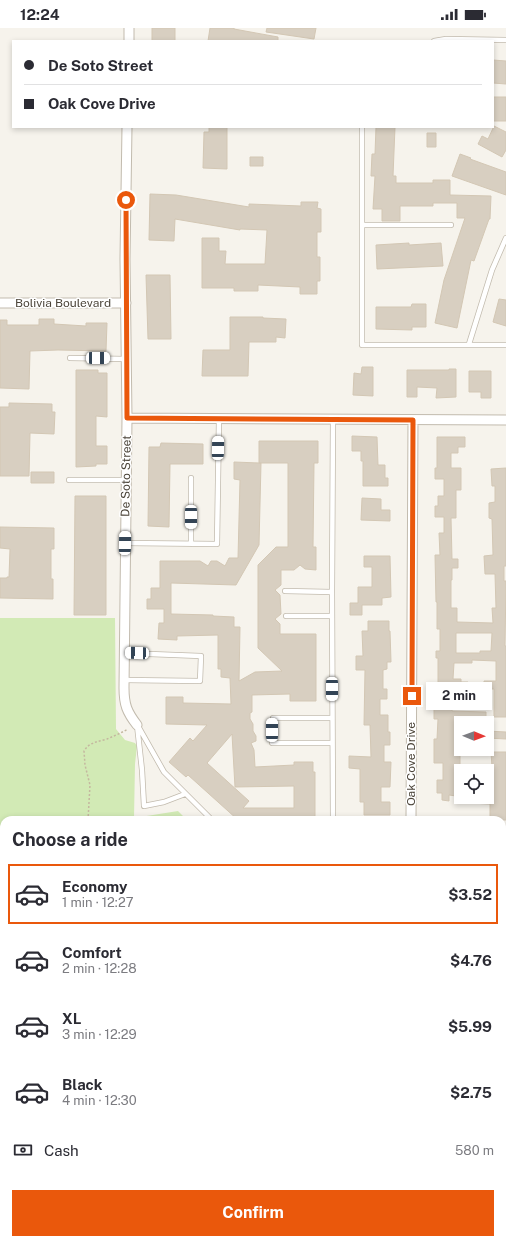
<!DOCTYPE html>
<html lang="en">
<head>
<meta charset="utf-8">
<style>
  :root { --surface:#fff; --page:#f7f7f7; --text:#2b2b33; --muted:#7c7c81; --line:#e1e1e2; --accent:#ea580c }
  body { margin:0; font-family:"Public Sans",sans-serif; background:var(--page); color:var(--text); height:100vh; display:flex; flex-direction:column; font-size:15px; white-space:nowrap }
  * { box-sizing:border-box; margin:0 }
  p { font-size:13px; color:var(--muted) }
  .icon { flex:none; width:22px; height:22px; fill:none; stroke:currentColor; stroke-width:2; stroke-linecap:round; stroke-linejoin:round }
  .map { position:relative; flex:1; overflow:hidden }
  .panel { position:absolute; left:0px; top:788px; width:506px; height:428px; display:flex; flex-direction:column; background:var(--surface); border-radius:12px 12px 0 0; box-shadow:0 2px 6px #0003 }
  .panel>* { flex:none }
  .guide { position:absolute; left:12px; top:12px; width:482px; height:88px; border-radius:0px; box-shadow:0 2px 6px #0003; display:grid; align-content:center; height:88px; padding:0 12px; background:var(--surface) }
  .needle { width:26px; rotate:91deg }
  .tools { position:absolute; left:454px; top:688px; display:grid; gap:8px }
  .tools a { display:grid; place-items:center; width:40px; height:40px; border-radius:0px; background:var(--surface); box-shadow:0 2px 6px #0003; font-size:20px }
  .end { position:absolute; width:18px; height:18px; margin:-9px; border:5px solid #ea580c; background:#fff; box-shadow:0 0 0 2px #fff }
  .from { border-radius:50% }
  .bubble { position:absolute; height:28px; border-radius:0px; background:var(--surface); box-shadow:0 2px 6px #0003; font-size:13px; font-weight:700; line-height:28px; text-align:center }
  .car { position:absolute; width:12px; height:24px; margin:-12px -6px; border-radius:5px; box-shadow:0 0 3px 1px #0007; background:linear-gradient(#fff 24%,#345 0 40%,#fff 0 76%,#345 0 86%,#fff 0) }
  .guide b { display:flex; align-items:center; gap:14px; height:38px; font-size:15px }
  .guide b+b { border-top:1px solid var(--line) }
  .guide i { width:10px; height:10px; background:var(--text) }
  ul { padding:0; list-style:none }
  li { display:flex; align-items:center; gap:12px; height:60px; margin:0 8px 6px; padding:0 4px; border:2px solid transparent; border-radius:0px }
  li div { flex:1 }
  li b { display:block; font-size:15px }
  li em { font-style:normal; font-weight:700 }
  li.selected { border-color:var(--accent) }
  li>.icon { width:36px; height:36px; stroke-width:1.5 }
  h2 { padding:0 12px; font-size:18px; line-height:48px }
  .pay { display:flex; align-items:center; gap:10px; height:44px; padding:0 12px; font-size:15px }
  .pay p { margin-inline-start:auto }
  .primary-button { display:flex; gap:8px; margin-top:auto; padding:8px 12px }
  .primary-button a { flex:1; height:46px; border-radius:0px; background:var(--accent); color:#fff; font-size:16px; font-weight:700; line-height:46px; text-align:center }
  .status { display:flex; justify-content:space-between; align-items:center; height:28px; padding:0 20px; background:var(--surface); direction:ltr }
  .status svg { height:11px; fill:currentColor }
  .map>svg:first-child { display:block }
  .green { fill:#d2eab5 }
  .water { fill:#a9d4f2 }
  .building { fill:#d8cfc1; stroke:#d3c7b4; fill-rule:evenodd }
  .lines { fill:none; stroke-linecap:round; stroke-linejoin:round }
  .service-casing { stroke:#c2bbae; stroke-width:6 }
  .minor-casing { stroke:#c2bbae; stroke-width:11 }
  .path { stroke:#c4b79f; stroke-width:1.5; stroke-dasharray:2 2; stroke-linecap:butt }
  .service { stroke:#fff; stroke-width:4.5 }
  .minor { stroke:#fff; stroke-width:9 }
  .route { stroke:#ea580c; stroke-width:5 }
  .labels { text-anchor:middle; stroke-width:3; stroke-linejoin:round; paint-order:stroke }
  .street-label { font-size:12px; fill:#4b4439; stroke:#fff }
</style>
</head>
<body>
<div class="status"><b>12:24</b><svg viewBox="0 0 49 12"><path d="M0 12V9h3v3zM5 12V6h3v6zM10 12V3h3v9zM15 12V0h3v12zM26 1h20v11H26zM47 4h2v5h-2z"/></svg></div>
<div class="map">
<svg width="506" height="1216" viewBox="0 0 506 1216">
  <rect width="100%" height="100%" fill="#f6f3ec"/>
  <path class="green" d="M0 590H115L116 701 125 712 135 715 137 718 135 736 134 790 178 783 187 792H4V1183H0Z
    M502 1084 506 1088V1216H493L489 1212H502Z"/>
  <path class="water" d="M4 917V957L0 965V924Z
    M502 1146 506 1150V1180L502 1177Z"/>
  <path class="building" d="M152 0H175V13H152Z
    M210 0H234V1L278 9V13H208Z
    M267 0H316L314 11 266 4Z
    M493 32 506 33V56L493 55Z
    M493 69H506V93H493Z
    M494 98 506 104V122L502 129 478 116 482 108 488 111Z
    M209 99H227V141L203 140 204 104H209Z
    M376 99H395L393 148H396V155H433V152H450V167L491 168 490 191H489L474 233 471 232 457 300 435 295 444 252 465 190H457V175H433V178H400V193H382V181H373L375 148H371L372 126H375Z
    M427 105H436V119H427Z
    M460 126 471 130 470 131 506 144V167L452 148Z
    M250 129H263V138H250Z
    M150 166 176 167 249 179V176L301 178V174H318L317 180 321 181V204H317V229H320V253H317V266H300V259L258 257V263H234V260H202V210H219V223H226L225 236H265L267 202 240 201V202L175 191 174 213 149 212Z
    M409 215V217L441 215 443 238 377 241 376 217Z
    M146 247H170L171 311H148Z
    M499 271 506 272V298L493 294Z
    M412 276H426V299H412V302L376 301V279H411Z
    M230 289H263V290L286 291 285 310 276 309V314H249L248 348H202L203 322H230Z
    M39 291H54V296L86 298V295H107L106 323 58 322 30 323 29 361 0 360V292H7V297H39Z
    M362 339H373V368L353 367 354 345 361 346Z
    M449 341H456V369L436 370 437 360 417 359V369H407V342H449Z
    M76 342H98V345H107V389L96 388V418H107V436H96V438L76 439Z
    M469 343H491V370H481V364H469Z
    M9 375 52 376V384H55L54 406 30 405 29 448H0V379H9Z
    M352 408 377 409 378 437H385V450H388V458H363V433H361V423H352Z
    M437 409H465V419H458V425H451V440H461V462H456V490H451L452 531H458V540H452V552H451V580H457V594L493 595 492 580H496L495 546H485L484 528 493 527 492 491 489 490V475L495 474V458H492L491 441 506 440V538H504V553H506L505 618H506V689H494V661H484V653H496V633L472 632V635H454L453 651H461V654H468V664H452V683L486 684V695L455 696V725H460V747H457L456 768 449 767V773L442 772V765H437V752H443V735H434V711H437L438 691H434V666H438V630H436V623H440V601H437V574H436L435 527H440L439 505H444V489H435V478H438V468H444V451H435V440H437ZM456 605H492L491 623H480V625H456Z
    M259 413H318V435H314L313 519H316V542L305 541 300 537 294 542H281V557L275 562 280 567 281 586 275 591 280 596V606H316V673H290V666L252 667V684L250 685V691L253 696V703L256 708V713L251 715 254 722 255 739 294 737V734H313V744H315V792H238L188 747 186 749 169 734 190 710 193 713 207 697 166 696V669H183V675L231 676 230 650 221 649V641H218V607L177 608V612L158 611 159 595H164V581H147V571H151V560H160V533H200L208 538 211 533H217L225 538 229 530H238L240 452 234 451V434L259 435ZM259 435H288V519H276L258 537V620L282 643 255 644 239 653 240 599H234V589L213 588V587L171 586V555L236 557 259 517 261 435ZM232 706 235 759 294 758V780H243L249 773 207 735Z
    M161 415 203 416V436H170L169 499 148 498 149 419H160Z
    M31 444H54V455H31Z
    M75 468H106V587H74Z
    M362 470 381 471V482H390V493L361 492Z
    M0 499 54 500V521H51V551H53V571L0 570V550H7V549H9L10 521 0 520Z
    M364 528H390L391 569 382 570V577H362V587H350V575H358V559H372V539H364Z
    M368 593H389V603H390L391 634H387V641L383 642V661H387V671H380V687H388V704H390V717H384V734H391L390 759H381V774H390V787H364V774H360V741L349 740V728L371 729 370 697H364L365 642H356V628H363L362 603H368Z
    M487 703 506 704V711L487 710Z
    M491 724H506V792H490V776L469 775V769L492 768 493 749H487V739H492Z"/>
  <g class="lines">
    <defs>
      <path id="service" d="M434 13 446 11 506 12
        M362 99V317H506
        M362 197H451
        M469 316 492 242 506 210
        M70 330 126 331
        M191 450V516
        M69 452H126
        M125 515 217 516 219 391
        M285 563 332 564
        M286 588H332
        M124 625 201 628 200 653 124 652
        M332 690H273L272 715H332
        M137 697 142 742 144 778 164 774 185 766
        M138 698 164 744 212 792
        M333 792 332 564 333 391"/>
      <path id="minor" d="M129 13V0
        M127 99 125 231 127 390 124 660C124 677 127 684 137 697
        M0 275H126
        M127 390 506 392
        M411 792 413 392
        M502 994 506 989
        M502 1007 506 1011
        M102 1216V1212
        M413 1216V1212"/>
    </defs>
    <use href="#service" class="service-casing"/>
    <use href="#minor" class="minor-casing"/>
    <path class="path" d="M88 792 90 757 85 737 84 723C89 714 98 714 107 711 114 708 121 705 128 701
      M0 865 4 858
      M502 1108 506 1112"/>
    <use href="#service" class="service"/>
    <use href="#minor" class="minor"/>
  </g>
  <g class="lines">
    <path class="route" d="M126 172 127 390 413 392 412 668"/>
  </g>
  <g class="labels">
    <g class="street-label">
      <text x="63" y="279">Bolivia Boulevard</text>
      <text transform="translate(126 448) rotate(-89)" y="4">De Soto Street</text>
      <text transform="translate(411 736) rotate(-90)" y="4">Oak Cove Drive</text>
    </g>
  </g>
</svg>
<div class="tools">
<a><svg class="needle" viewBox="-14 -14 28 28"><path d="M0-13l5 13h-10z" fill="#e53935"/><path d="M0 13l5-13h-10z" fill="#7c7c81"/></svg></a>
<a><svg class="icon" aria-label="locate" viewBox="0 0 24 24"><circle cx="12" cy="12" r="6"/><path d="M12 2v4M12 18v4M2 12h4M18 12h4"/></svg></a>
</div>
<i class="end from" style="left:126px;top:172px"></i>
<i class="end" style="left:412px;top:668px"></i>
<div class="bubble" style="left:426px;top:654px;width:66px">2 min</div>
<i class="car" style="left:98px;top:330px;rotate:90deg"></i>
<i class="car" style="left:218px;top:420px;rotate:1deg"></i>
<i class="car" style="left:191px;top:489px;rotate:180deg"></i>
<i class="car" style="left:125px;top:515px;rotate:1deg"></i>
<i class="car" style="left:137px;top:625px;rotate:272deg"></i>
<i class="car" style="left:332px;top:661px;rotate:180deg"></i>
<i class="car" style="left:272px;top:702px;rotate:0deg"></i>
<div class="guide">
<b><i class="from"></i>De Soto Street</b>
<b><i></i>Oak Cove Drive</b>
</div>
<section class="panel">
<h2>Choose a ride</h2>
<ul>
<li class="selected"><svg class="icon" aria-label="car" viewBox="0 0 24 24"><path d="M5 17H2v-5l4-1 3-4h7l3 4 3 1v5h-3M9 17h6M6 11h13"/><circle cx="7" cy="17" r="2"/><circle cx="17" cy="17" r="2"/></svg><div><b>Economy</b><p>1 min · 12:27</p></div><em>$3.52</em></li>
<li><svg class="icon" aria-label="car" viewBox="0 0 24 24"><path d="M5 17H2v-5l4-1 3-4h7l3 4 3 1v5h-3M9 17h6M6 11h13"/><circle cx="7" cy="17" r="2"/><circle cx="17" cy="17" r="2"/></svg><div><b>Comfort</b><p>2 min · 12:28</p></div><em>$4.76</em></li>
<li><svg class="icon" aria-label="car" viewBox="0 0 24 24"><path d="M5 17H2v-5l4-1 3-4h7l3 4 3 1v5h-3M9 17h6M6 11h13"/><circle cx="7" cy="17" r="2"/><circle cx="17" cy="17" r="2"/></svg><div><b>XL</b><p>3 min · 12:29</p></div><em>$5.99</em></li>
<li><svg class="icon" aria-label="car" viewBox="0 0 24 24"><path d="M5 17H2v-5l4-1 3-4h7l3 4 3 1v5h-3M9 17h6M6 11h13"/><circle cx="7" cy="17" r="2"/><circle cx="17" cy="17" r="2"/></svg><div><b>Black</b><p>4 min · 12:30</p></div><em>$2.75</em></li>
</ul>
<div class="pay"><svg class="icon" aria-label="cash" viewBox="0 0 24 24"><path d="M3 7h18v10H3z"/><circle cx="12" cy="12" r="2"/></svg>Cash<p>580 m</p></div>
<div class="primary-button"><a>Confirm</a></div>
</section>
</div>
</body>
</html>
